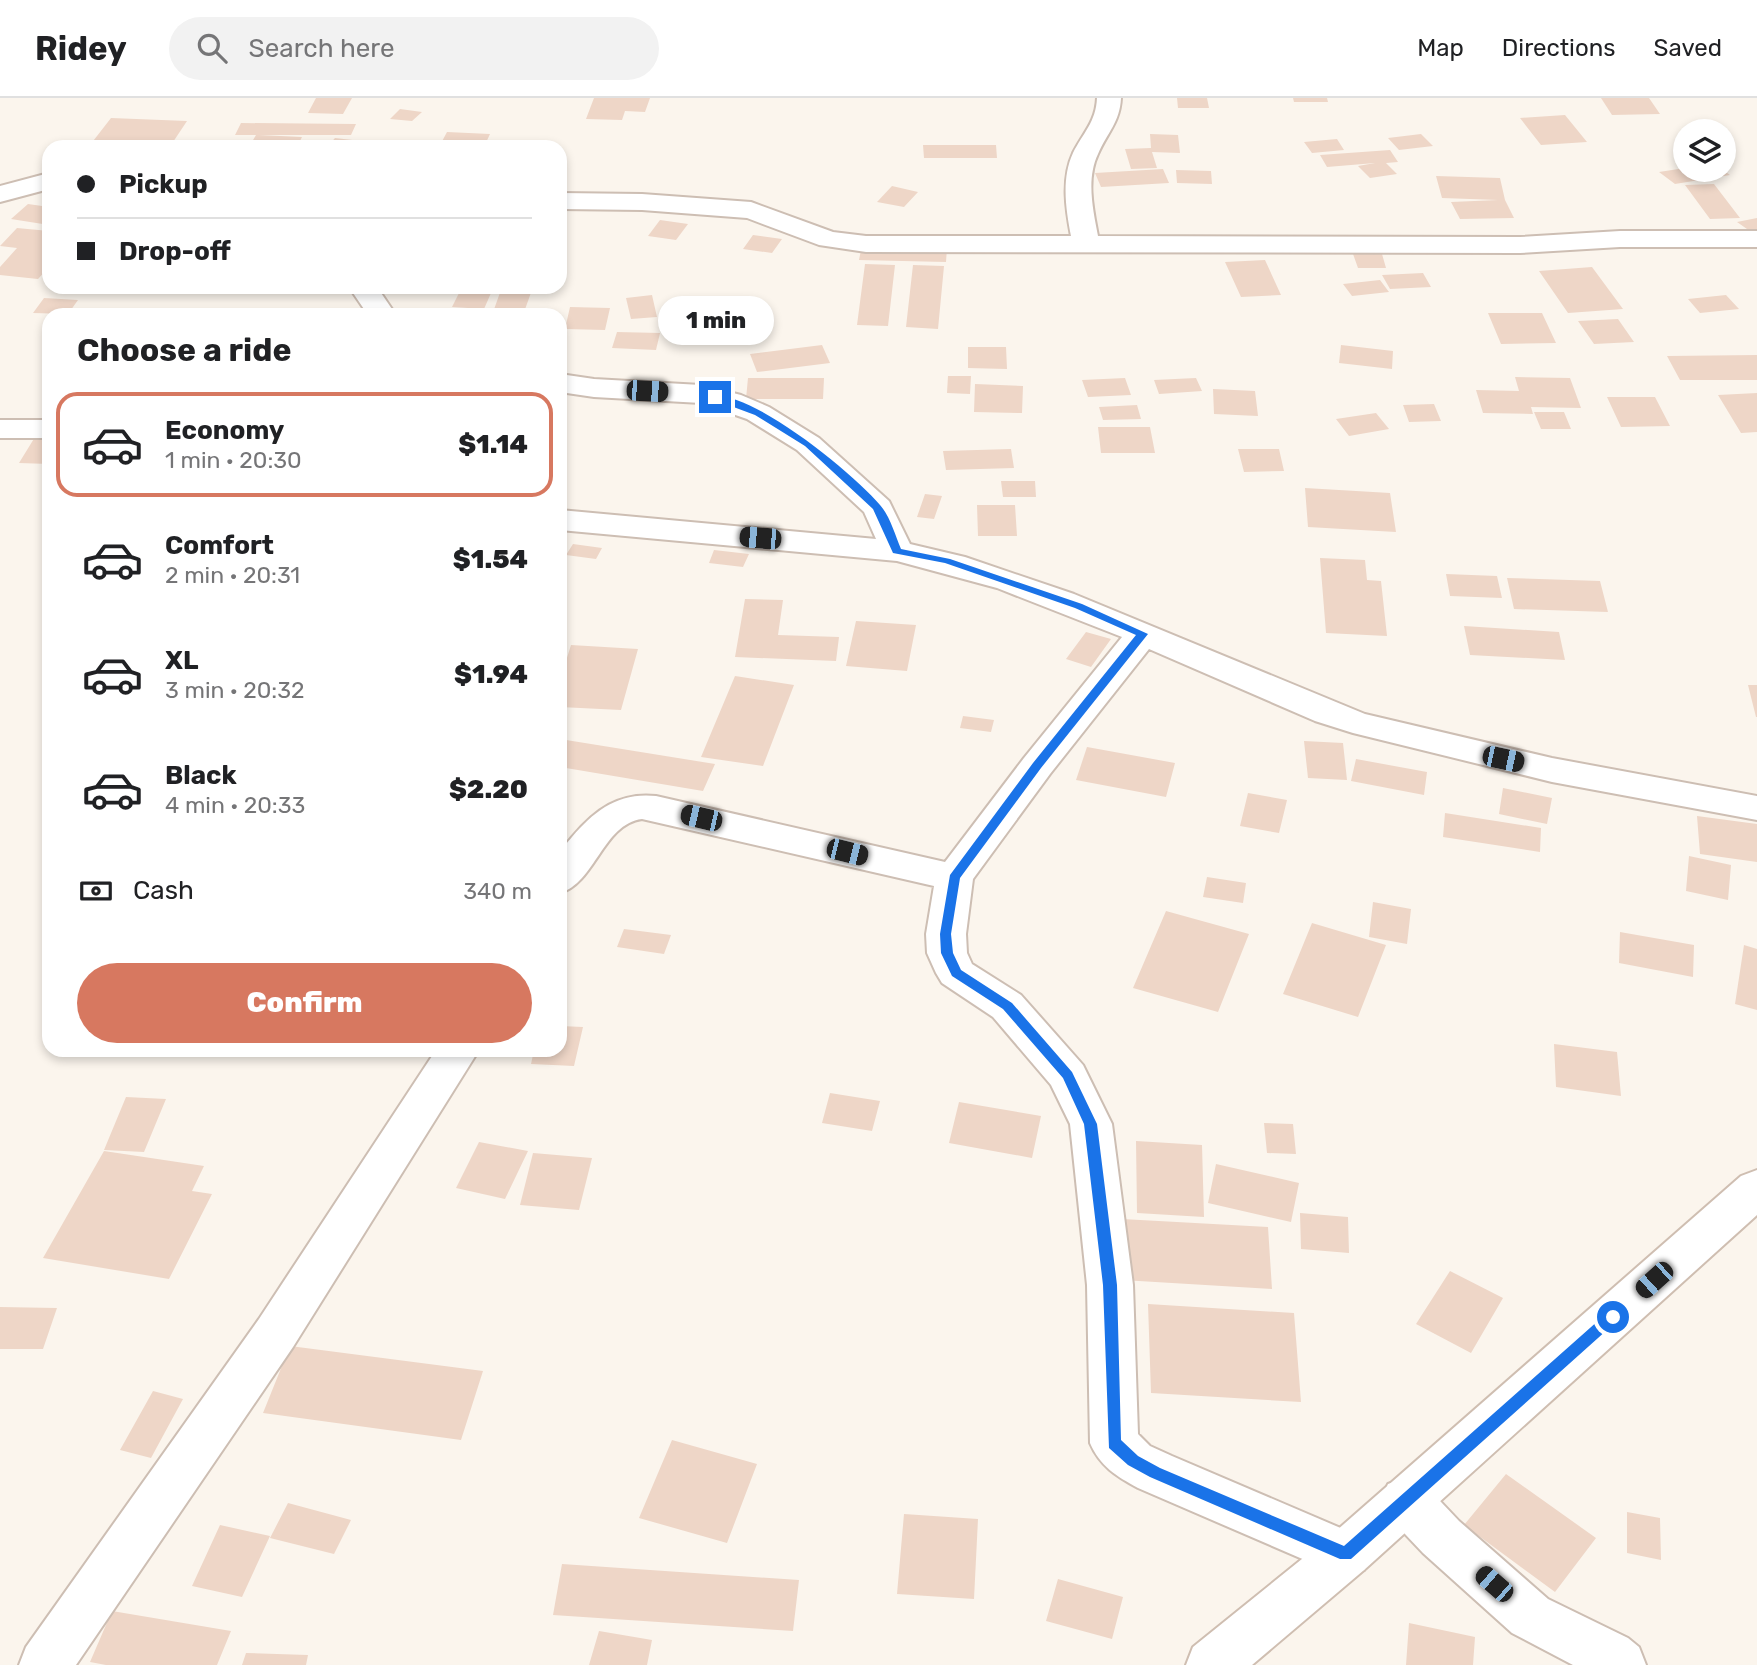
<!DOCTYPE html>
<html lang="en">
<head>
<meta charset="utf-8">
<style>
  :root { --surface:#fff; --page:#f2f2f2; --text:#202124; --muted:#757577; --line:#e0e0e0; --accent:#d77860 }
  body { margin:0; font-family:Rubik,sans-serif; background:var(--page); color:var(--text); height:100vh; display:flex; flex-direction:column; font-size:26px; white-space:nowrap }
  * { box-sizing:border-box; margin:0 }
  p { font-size:23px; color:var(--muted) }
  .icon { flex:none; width:38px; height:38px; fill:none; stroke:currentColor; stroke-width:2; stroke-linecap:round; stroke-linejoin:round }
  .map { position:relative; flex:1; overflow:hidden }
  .sheet { position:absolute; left:42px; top:210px; width:525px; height:749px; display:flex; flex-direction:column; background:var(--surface); border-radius:21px; box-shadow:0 4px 10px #0003 }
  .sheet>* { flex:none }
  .hud { position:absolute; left:42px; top:42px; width:525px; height:154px; border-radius:21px; box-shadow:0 4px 10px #0003; display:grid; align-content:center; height:154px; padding:0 35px; background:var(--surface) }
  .tools { position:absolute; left:1673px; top:21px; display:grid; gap:14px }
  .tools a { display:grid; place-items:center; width:63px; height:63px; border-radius:50%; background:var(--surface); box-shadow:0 4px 10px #0003; font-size:35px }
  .end { position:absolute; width:32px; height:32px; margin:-16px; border:9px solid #1a73e8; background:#fff; box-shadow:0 0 0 4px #fff }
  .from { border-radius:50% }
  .bubble { position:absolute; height:49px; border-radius:24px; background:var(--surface); box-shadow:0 4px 10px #0003; font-size:23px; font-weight:800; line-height:49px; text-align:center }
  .car { position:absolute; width:21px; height:42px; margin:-21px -10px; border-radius:9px; box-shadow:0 0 5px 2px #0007; background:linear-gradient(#222 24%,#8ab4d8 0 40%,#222 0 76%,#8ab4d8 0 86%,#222 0) }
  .hud b { display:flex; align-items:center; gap:24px; height:66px; font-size:26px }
  .hud b+b { border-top:2px solid var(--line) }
  .hud i { width:18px; height:18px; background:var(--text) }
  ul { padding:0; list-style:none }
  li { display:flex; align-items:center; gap:21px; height:105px; margin:0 14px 10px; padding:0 21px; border:4px solid transparent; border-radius:21px }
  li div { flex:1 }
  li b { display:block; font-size:26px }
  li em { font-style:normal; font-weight:800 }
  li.selected { border-color:var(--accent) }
  li>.icon { width:63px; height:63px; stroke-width:1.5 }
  h2 { padding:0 35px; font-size:32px; line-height:84px }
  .pay { display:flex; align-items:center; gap:18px; height:77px; padding:0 35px; font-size:26px }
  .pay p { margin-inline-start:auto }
  .button { display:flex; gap:14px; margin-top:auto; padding:14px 35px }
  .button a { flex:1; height:80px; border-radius:42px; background:var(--accent); color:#fff; font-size:28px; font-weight:800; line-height:80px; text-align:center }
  header { display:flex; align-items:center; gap:42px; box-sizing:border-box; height:98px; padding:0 35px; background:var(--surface); border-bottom:2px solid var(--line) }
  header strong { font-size:33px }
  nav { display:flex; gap:38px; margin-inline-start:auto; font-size:24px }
  .search { width:490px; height:63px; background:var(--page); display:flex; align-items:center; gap:18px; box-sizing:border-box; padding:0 24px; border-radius:38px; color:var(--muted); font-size:26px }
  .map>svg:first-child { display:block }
  .building { fill:#eed6c7 }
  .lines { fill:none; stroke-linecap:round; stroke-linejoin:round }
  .street-casing { stroke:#cdbeb3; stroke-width:4 }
  .secondary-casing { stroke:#cfbeb1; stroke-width:4 }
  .street { fill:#fff; fill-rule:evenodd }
  .secondary { fill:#fff; fill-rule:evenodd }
  .route { fill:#1a73e8 }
</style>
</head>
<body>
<header>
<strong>Ridey</strong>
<div class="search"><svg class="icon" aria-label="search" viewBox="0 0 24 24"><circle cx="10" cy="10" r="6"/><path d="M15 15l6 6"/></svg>Search here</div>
<nav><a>Map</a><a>Directions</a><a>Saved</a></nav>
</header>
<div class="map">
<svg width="1757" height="1567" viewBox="0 0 1757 1567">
  <rect width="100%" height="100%" fill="#fbf5ed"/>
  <path class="building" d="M316 0H352L343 16 308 15Z
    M594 0H650L645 14 625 13 622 22 586 21Z
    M1177 0H1207L1209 10H1178Z
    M1293 0H1327L1328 4H1294Z
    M1601 0H1649L1660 16 1612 17Z
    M400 11 422 14 412 23 390 21Z
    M1565 17 1587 44 1541 47 1520 20Z
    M111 20 187 23 173 44 148 43 144 48 90 47Z
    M241 25 356 26 351 37H259L302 39 297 49H249L256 37H235Z
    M447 34 490 36 484 49H439Z
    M1150 36 1178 37 1180 55 1152 54 1157 70 1131 71 1125 51 1151 50Z
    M1421 36 1433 48 1399 52 1388 40Z
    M335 40 370 44 366 49H327Z
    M1337 41 1344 52 1312 55 1304 44Z
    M923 47H996L997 60H924Z
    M1390 52 1398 64 1386 65 1397 76 1370 80 1358 68 1375 65 1327 69 1320 57Z
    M1685 70 1723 72 1730 77 1675 86 1659 74Z
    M1163 71 1169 85 1101 89 1095 75Z
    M1176 72 1211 73 1212 86 1177 85Z
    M1436 78 1500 80 1505 102 1514 120 1460 121 1451 104 1498 102 1442 100Z
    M1714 86 1740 120 1710 121 1685 87Z
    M892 88 918 94 904 109 877 104Z
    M28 106 49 109V127L11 121Z
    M1757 120V138L1737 124Z
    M660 122 688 126 676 142 648 138Z
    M17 130 49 133V169L38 181 0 177V169L17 150 0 148Z
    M753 137 782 141 772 155 743 151Z
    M862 147 947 150 946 164 859 162Z
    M1353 156H1382L1386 170H1358Z
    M1265 162 1281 197 1241 199 1225 164Z
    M865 166 895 167 888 228 857 227Z
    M913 167 944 168 938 231 906 229Z
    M1592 169 1623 211 1568 215 1539 173Z
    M1423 175 1431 189 1390 191 1382 177Z
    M1380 182 1389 194 1352 198 1343 186Z
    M165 189H213L210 193 165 191Z
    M502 189H533L523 217H492Z
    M460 193 491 195 484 211 452 209Z
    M652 197 657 219 631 221 626 200Z
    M1726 197 1739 211 1700 215 1688 201Z
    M44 200 78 202 68 216 33 215Z
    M570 209 610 210 605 232 565 231Z
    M1488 215H1542L1556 245 1501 246Z
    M1618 221 1634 244 1594 246 1578 223Z
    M617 234 660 235 656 252 612 250Z
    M822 247 830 265 757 274 750 256Z
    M1341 247 1393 253 1392 271 1339 265Z
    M968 249H1006L1007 271 968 270Z
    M1757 257V282H1680L1667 258Z
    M948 278H971L970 296 947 295Z
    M1515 279 1570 280 1581 310 1531 309 1533 316 1483 315 1476 292 1519 293Z
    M748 280H824L823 301H746Z
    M1125 280 1131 297 1088 299 1082 282Z
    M1196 280 1202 293 1159 296 1154 282Z
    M975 286 1023 288 1022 315 974 314Z
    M1213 291 1255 293 1258 318 1214 316Z
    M1757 295V334L1741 335 1718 297Z
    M1607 299H1655L1670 328 1621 329Z
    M1434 306 1441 323 1409 324 1403 307Z
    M1137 307 1141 321 1103 322 1099 309Z
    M1534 314H1564L1571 331H1541Z
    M1376 315 1389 331 1349 338 1336 321Z
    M1098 329H1150L1155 355H1101Z
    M35 339H49V366L19 365Z
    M1011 351 1014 370 946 372 943 353Z
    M1238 351H1279L1284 373 1244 374Z
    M1001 383H1035L1036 399H1003Z
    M1305 390 1390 395 1396 434 1308 429Z
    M925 396 942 398 934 421 917 419Z
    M977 407H1015L1017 438H978Z
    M573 446 602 450 596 461 566 457Z
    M714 452 749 456 743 469 709 465Z
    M1320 460 1365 462 1367 482 1381 483 1387 538 1326 535Z
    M1446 476 1497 478 1502 500 1450 498Z
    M1507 480 1600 483 1608 514 1514 511Z
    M745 501 783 502 778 537 839 539 836 563 735 559Z
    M856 523 916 527 907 573 846 568Z
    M1464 528 1559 534 1565 562 1470 557Z
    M1086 534 1111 541 1091 569 1066 561Z
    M571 547 638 551 621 612 560 609V582Z
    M735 578 794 587 763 668 701 659Z
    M1748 587H1757V619H1756Z
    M963 618 994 622 991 634 960 630Z
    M560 641 715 666 703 693 560 669Z
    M1304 643 1343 645 1347 682 1308 680Z
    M1087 649 1175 665 1166 699 1076 682Z
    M1356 661 1427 674 1424 697 1351 683Z
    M1503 690 1552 700 1547 726 1499 716Z
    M1248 695 1287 702 1279 735 1240 728Z
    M1445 715 1541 730 1540 754 1443 739Z
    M1697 718 1757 726V764L1700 756Z
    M1689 758 1731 767 1728 802 1686 793Z
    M1207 779 1246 785 1243 805 1203 799Z
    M1373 804 1411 811 1407 846 1369 839Z
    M1166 813 1249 836 1218 914 1133 890Z
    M1312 825 1386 847 1358 919 1283 896Z
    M624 831 671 837 664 856 617 849Z
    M1620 834 1694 847 1693 879 1619 865Z
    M1744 847 1757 851V912L1735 906Z
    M560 928 583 929 574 968 531 966 534 952H560Z
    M1554 946 1617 954 1621 998 1556 989Z
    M830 995 880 1003 872 1033 822 1025Z
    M126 999 166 1001 144 1054 104 1052Z
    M959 1004 1041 1018 1032 1060 949 1045Z
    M1264 1025 1293 1026 1296 1056 1267 1055Z
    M1136 1043 1202 1047 1204 1119 1137 1115Z
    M479 1044 528 1053 505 1101 456 1090Z
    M104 1053 204 1068 192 1093 212 1096 169 1181 43 1160Z
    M533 1055 592 1060 579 1112 520 1107Z
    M1216 1066 1299 1085 1291 1124 1208 1105Z
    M1300 1115 1348 1119 1349 1155 1301 1151Z
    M1122 1121 1268 1129 1272 1191 1122 1182Z
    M1450 1173 1503 1200 1471 1255 1416 1226Z
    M1148 1206 1294 1215 1301 1304 1151 1295Z
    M0 1209 57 1210 43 1251H0Z
    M290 1248 483 1273 461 1342 263 1315Z
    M153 1293 183 1301 151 1360 120 1352Z
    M672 1342 757 1366 727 1445 639 1420Z
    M1506 1376 1596 1440 1555 1494 1464 1427Z
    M288 1405 351 1422 334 1456 270 1440Z
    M1627 1414 1660 1420 1661 1462 1627 1455Z
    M904 1416 978 1421 974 1501 897 1496Z
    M220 1427 270 1438 242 1499 192 1488Z
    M562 1466 799 1482 793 1533 553 1517Z
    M1058 1481 1123 1499 1112 1541 1046 1523Z
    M112 1513 231 1533 217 1567H106L90 1564Z
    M1409 1525 1475 1539 1473 1567H1406Z
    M599 1533 652 1542 647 1567H589Z
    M246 1555 308 1557 306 1567H242Z"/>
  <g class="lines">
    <defs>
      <path id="street" d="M1097 0H1121C1120 24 1107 35 1098 56 1086 81 1093 112 1098 138L1520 139 1620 133H1757V149H1620L1520 155 866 154 819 147 747 120 642 112 560 111V95L642 96 751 104 833 134 866 138H1071C1066 112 1061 81 1073 55 1083 35 1096 24 1097 0Z
        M49 75V91L0 104V88Z
        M349 189H377L396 217H368Z
        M560 276 594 281 701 287 741 297 769 309 819 340 889 403 910 446 965 459 1074 496 1365 616 1552 660 1757 698V722L1552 684 1353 635 1315 623 1149 551 1050 676 973 781 966 836 967 855 972 866 1021 897 1083 967 1112 1026 1133 1187 1138 1336 1150 1348 1172 1358 1364 1440 1371 1456 1364 1472 1346 1479 1328 1472 1138 1390C1116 1378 1100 1368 1090 1345L1087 1187 1070 1026 1051 987 993 919 942 885 936 875 927 855 926 836 934 788 642 721C603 726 595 785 560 795 560 783 558 769 560 757 561 751 568 744 572 739 595 712 619 694 656 698L945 764 1024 660 1122 539 997 490 897 463 560 432V412L876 441 864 414 797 352 747 321 701 305 594 299 560 294Z
        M0 322H49V340H0Z
        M436 952H479L293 1249 76 1567H19L26 1549 259 1221Z
        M1406 1380 1424 1386 1459 1423 1548 1501 1628 1540 1639 1549 1646 1567H1573L1512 1535 1423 1455 1388 1418 1381 1402 1388 1386Z"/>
      <path id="secondary" d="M1757 1072V1117L1364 1472 1252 1567H1186L1193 1549 1328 1440 1741 1078Z"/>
    </defs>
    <use href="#street" class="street-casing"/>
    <use href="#secondary" class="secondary-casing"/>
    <use href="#street" class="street"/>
    <use href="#secondary" class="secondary"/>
  </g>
  <path class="route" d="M712 297C755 295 853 375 880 407 890 418 895 437 901 451L950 461 1082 506 1148 536 1041 670 960 780 951 836 953 855 961 872 1012 905 1072 974 1097 1026 1117 1187 1121 1342 1138 1358 1160 1370 1344 1448 1608 1214H1617V1223L1351 1461H1340L1150 1379 1128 1367 1109 1350 1103 1187 1084 1026 1063 980 1003 911 952 878 941 855 940 836 950 777 1033 665 1136 537 1075 510 945 465 893 455 873 411 805 348 755 317 712 301Z"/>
</svg>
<div class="tools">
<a><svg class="icon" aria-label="layers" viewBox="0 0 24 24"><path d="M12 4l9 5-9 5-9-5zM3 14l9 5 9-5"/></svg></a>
</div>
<i class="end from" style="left:1613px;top:1219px"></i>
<i class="end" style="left:715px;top:299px"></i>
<div class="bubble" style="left:658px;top:198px;width:116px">1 min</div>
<i class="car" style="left:647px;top:293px;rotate:93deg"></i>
<i class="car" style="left:760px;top:440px;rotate:275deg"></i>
<i class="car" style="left:1503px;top:661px;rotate:102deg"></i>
<i class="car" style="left:701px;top:720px;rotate:283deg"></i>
<i class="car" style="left:847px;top:754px;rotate:104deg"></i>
<i class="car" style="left:1654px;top:1182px;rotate:228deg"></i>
<i class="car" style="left:1494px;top:1486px;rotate:311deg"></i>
<div class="hud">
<b><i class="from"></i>Pickup</b>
<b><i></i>Drop-off</b>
</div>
<section class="sheet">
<h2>Choose a ride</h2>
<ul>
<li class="selected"><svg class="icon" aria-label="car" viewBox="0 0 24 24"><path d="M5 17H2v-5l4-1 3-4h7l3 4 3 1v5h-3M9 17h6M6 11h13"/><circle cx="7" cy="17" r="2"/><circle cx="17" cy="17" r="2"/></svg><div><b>Economy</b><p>1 min · 20:30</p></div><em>$1.14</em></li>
<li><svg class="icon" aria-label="car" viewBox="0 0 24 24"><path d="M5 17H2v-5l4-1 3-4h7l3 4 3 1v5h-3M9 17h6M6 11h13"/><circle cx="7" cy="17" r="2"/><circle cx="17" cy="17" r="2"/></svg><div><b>Comfort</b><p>2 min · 20:31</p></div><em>$1.54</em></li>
<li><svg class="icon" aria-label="car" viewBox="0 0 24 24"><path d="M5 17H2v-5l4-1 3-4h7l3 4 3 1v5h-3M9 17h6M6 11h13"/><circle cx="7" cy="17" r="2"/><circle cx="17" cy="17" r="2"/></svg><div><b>XL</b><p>3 min · 20:32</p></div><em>$1.94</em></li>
<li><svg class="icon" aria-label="car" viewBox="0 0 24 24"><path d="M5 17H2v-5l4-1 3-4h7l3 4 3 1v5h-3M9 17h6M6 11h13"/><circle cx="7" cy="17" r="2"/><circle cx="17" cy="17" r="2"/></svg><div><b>Black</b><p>4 min · 20:33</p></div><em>$2.20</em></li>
</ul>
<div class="pay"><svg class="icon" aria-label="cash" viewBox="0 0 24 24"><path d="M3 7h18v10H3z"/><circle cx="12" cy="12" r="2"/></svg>Cash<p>340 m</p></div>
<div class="button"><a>Confirm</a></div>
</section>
</div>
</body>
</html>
